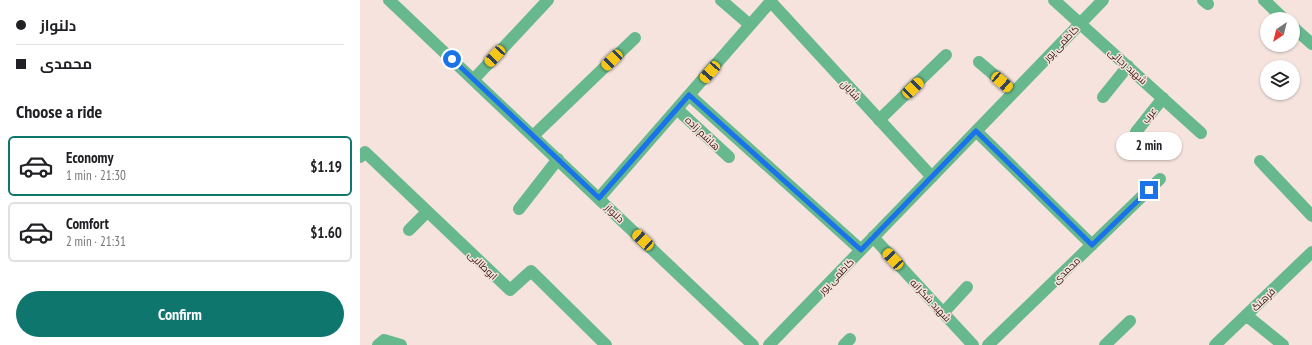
<!DOCTYPE html>
<html lang="en">
<head>
<meta charset="utf-8">
<style>
  :root { --surface:#fff; --page:#f2f2f2; --text:#202124; --muted:#757577; --line:#e0e0e0; --accent:#0f766e }
  body { margin:0; font-family:"PT Sans Narrow",Cairo,sans-serif; background:var(--page); color:var(--text); height:100vh; display:flex; flex-direction:column; font-size:15px; white-space:nowrap }
  * { box-sizing:border-box; margin:0 }
  p { font-size:13px; color:var(--muted) }
  .icon { flex:none; width:22px; height:22px; fill:none; stroke:currentColor; stroke-width:2; stroke-linecap:round; stroke-linejoin:round }
  .map { position:relative; flex:1; overflow:hidden }
  .side { display:flex; flex-direction:column; background:var(--surface); width:360px }
  .side>* { flex:none }
  .top-card { display:grid; align-content:center; height:88px; padding:0 16px; background:var(--surface) }
  .needle { width:26px; rotate:215deg }
  .fabs { position:absolute; left:900px; top:12px; display:grid; gap:8px }
  .fabs a { display:grid; place-items:center; width:40px; height:40px; border-radius:50%; background:var(--surface); box-shadow:0 1px 3px #0004; font-size:20px }
  .end { position:absolute; width:18px; height:18px; margin:-9px; border:5px solid #1a73e8; background:#fff; box-shadow:0 0 0 2px #fff }
  .from { border-radius:50% }
  .bubble { position:absolute; height:28px; border-radius:14px; background:var(--surface); box-shadow:0 1px 3px #0004; font-size:13px; font-weight:600; line-height:28px; text-align:center }
  .car { position:absolute; width:12px; height:24px; margin:-12px -6px; border-radius:5px; box-shadow:0 0 3px 1px #0007; background:linear-gradient(#f5c518 24%,#345 0 40%,#f5c518 0 76%,#345 0 86%,#f5c518 0) }
  .top-card b { display:flex; align-items:center; gap:14px; height:38px; font-size:15px }
  .top-card b+b { border-top:1px solid var(--line) }
  .top-card i { width:10px; height:10px; background:var(--text) }
  ul { padding:0; list-style:none }
  li { display:flex; align-items:center; gap:12px; height:60px; margin:0 8px 6px; padding:0 8px; border:2px solid var(--line); border-radius:6px }
  li div { flex:1 }
  li b { display:block; font-size:15px }
  li em { font-style:normal; font-weight:600 }
  li.on { border-color:var(--accent) }
  li>.icon { width:36px; height:36px; stroke-width:1.5 }
  h2 { padding:0 16px; font-size:18px; line-height:48px }
  .action { display:flex; gap:8px; margin-top:auto; padding:8px 16px }
  .action a { flex:1; height:46px; border-radius:24px; background:var(--accent); color:#fff; font-size:16px; font-weight:600; line-height:46px; text-align:center }
  main { display:flex; flex:1; min-height:0 }
  .map>svg:first-child { display:block }
  .lines { fill:none; stroke-linecap:round; stroke-linejoin:round }
  .minor { stroke:#67b88d; stroke-width:12 }
  .route { stroke:#1a73e8; stroke-width:5 }
  .labels { text-anchor:middle; stroke-width:3; stroke-linejoin:round; paint-order:stroke }
  .street-label { font-size:10px; fill:#35160b; stroke:#f6e3dd }
</style>
</head>
<body>
<main>
<section class="side">
<div class="top-card">
<b><i class="from"></i>دلنواز</b>
<b><i></i>محمدی</b>
</div>
<h2>Choose a ride</h2>
<ul>
<li class="on"><svg class="icon" aria-label="car" viewBox="0 0 24 24"><path d="M5 17H2v-5l4-1 3-4h7l3 4 3 1v5h-3M9 17h6M6 11h13"/><circle cx="7" cy="17" r="2"/><circle cx="17" cy="17" r="2"/></svg><div><b>Economy</b><p>1 min · 21:30</p></div><em>$1.19</em></li>
<li><svg class="icon" aria-label="car" viewBox="0 0 24 24"><path d="M5 17H2v-5l4-1 3-4h7l3 4 3 1v5h-3M9 17h6M6 11h13"/><circle cx="7" cy="17" r="2"/><circle cx="17" cy="17" r="2"/></svg><div><b>Comfort</b><p>2 min · 21:31</p></div><em>$1.60</em></li>
</ul>
<div class="action"><a>Confirm</a></div>
</section>
<div class="map">
<svg width="952" height="345" viewBox="0 0 952 345">
  <rect width="100%" height="100%" fill="#f6e3dd"/>
  <g class="lines">
    <path class="minor" d="M29 0 393 345
      M361 0 390 25
      M694 0 841 133
      M843 0 848 4
      M904 0 924 19
      M411 2 572 177
      M933 27 952 44
      M619 62 654 92
      M114 79 188 0
      M329 95 501 250
      M743 97 768 66
      M317 109 369 157
      M519 120 586 55
      M616 131 732 245
      M776 132 803 98
      M173 136 275 38
      M0 157 5 152 150 290 171 271 246 345
      M900 161 952 216
      M239 198 412 0
      M159 209 198 159
      M49 230 67 212
      M513 237 613 345
      M583 313 607 287
      M886 315 923 345
      M18 345 24 340 41 345
      M409 345 743 0
      M484 345 490 339
      M628 345 800 179
      M745 345 770 321
      M855 345 952 252"/>
  </g>
  <g class="lines">
    <path class="route" d="M92 59 239 198 329 95 501 250 616 131 732 245 789 190"/>
  </g>
  <g class="labels">
    <g class="street-label">
      <text transform="translate(701 43) rotate(-46)" y="4">کاظمی پور</text>
      <text transform="translate(768 66) rotate(42)" y="4">شهید رجائی</text>
      <text transform="translate(491 90) rotate(47)" y="4">شایان</text>
      <text transform="translate(789 115) rotate(-51)" y="4">عرب</text>
      <text transform="translate(343 133) rotate(44)" y="4">هاشم زاده</text>
      <text transform="translate(255 213) rotate(44)" y="4">دلنواز</text>
      <text transform="translate(123 265) rotate(44)" y="4">ابوطالبی</text>
      <text transform="translate(706 270) rotate(-44)" y="4">محمدی</text>
      <text transform="translate(476 276) rotate(-46)" y="4">کاظمی پور</text>
      <text transform="translate(903 299) rotate(-44)" y="4">فرهنگ</text>
      <text transform="translate(571 300) rotate(47)" y="4">شهید شکرانه</text>
    </g>
  </g>
</svg>
<div class="fabs">
<a><svg class="needle" viewBox="-14 -14 28 28"><path d="M0-13l5 13h-10z" fill="#e53935"/><path d="M0 13l5-13h-10z" fill="#757577"/></svg></a>
<a><svg class="icon" aria-label="layers" viewBox="0 0 24 24"><path d="M12 4l9 5-9 5-9-5zM3 14l9 5 9-5"/></svg></a>
</div>
<i class="end from" style="left:92px;top:59px"></i>
<i class="end" style="left:789px;top:190px"></i>
<div class="bubble" style="left:756px;top:132px;width:66px">2 min</div>
<i class="car" style="left:135px;top:56px;rotate:223deg"></i>
<i class="car" style="left:252px;top:60px;rotate:226deg"></i>
<i class="car" style="left:350px;top:72px;rotate:221deg"></i>
<i class="car" style="left:642px;top:82px;rotate:131deg"></i>
<i class="car" style="left:553px;top:88px;rotate:46deg"></i>
<i class="car" style="left:283px;top:240px;rotate:313deg"></i>
<i class="car" style="left:533px;top:259px;rotate:317deg"></i>
</div>
</main>
</body>
</html>
